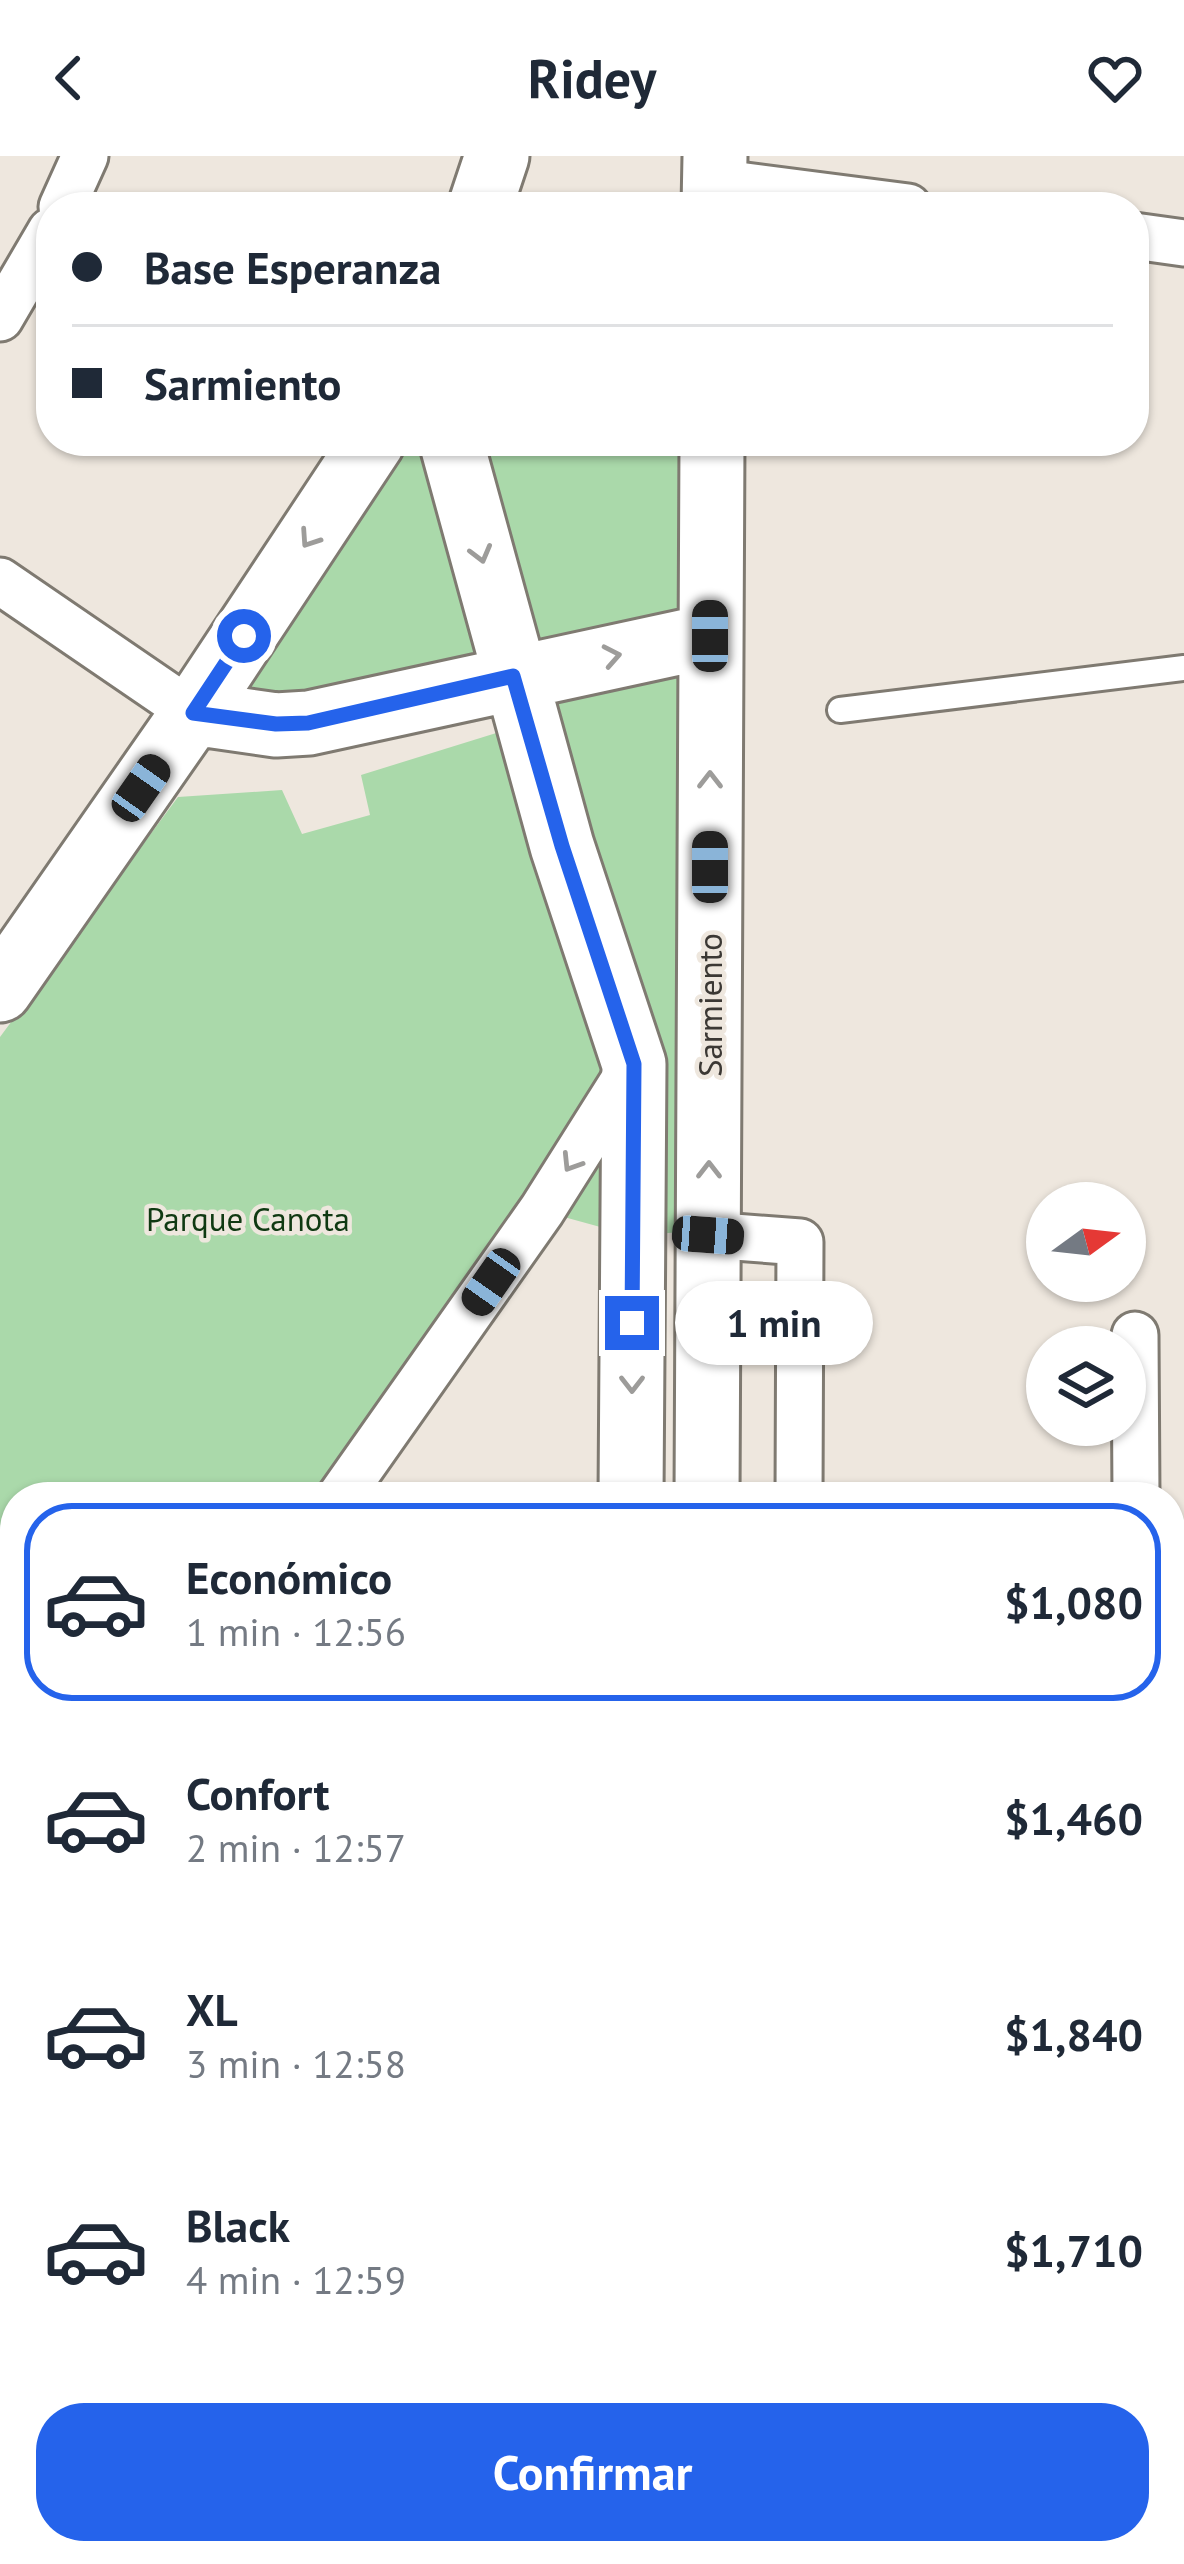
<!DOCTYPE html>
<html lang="es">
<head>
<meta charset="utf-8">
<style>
  :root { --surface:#fff; --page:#f6f6f7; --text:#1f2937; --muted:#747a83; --line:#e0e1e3; --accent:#2563eb }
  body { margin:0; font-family:"PT Sans",sans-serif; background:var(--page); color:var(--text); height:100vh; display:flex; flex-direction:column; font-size:45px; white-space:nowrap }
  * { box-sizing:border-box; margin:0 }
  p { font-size:39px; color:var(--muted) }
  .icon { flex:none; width:66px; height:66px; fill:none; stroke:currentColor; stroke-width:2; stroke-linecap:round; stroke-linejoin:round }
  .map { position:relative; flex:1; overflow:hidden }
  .details { position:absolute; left:0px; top:1326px; width:1185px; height:1083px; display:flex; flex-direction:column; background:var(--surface); border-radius:48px 48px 0 0; box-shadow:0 3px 9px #0004 }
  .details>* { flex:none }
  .hud { position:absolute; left:36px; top:36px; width:1113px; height:264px; border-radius:48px; box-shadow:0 3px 9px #0004; display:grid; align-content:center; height:264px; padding:0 36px; background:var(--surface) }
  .needle { width:78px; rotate:75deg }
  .buttons { position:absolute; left:1026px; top:1026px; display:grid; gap:24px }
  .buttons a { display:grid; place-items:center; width:120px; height:120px; border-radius:50%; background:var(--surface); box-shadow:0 3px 9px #0004; font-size:60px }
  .end { position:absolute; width:54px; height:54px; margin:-27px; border:15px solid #2563eb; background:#fff; box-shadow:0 0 0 6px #fff }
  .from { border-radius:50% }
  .bubble { position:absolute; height:84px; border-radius:42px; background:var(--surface); box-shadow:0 3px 9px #0004; font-size:39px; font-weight:700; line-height:84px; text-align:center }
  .car { position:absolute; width:36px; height:72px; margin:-36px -18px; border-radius:15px; box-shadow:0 0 9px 3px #0007; background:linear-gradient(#222 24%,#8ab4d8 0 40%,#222 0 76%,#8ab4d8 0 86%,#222 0) }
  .hud b { display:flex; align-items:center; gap:42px; height:114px; font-size:45px }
  .hud b+b { border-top:3px solid var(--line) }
  .hud i { width:30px; height:30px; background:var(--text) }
  ul { padding:21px 0 0; list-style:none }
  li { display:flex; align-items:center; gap:36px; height:198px; margin:0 24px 18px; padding:0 12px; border:6px solid transparent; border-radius:48px }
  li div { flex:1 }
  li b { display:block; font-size:45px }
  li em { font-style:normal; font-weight:700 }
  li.current { border-color:var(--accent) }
  li>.icon { width:108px; height:108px; stroke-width:1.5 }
  .primary-button { display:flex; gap:24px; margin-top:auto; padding:24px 36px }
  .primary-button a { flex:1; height:138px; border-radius:48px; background:var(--accent); color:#fff; font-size:48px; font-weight:700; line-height:138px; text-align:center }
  header { display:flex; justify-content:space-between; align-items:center; height:156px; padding:0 36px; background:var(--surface); font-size:54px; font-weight:700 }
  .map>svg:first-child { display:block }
  .green { fill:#aad9aa }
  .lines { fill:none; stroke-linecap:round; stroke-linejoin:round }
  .lane-casing { stroke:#7f7a71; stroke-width:30 }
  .street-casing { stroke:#7f7a71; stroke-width:51 }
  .secondary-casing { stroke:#7f7a71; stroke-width:69 }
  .lane { stroke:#fff; stroke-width:24 }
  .street { stroke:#fff; stroke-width:45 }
  .secondary { stroke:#fff; stroke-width:63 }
  .oneway { stroke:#9d9c9a }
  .route { stroke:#2563eb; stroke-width:15 }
  .labels { text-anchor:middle; stroke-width:9; stroke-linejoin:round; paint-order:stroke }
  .street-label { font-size:33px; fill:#3b3834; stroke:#eee7de }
  .park-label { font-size:33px; fill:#0f3912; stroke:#eee7de }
</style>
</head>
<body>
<header><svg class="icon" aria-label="back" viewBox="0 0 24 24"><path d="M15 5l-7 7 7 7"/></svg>Ridey<svg class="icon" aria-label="heart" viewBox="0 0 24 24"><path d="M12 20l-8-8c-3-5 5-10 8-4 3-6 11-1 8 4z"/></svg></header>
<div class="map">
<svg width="1184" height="2408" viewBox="0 0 1184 2408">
  <rect width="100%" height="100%" fill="#eee7de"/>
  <path class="green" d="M705 37V51H487L491 40Z
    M377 285H448L505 513 200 553Z
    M456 285H704V472L513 511Z
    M698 492 704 1074 633 1080 564 1061 349 1341H15V1778L0 1797V881L178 641 282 634 302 678 370 659 361 619 522 569V530Z
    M1170 2205 1184 2207V2408H1143V2394H1170Z"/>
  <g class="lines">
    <defs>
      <path id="lane" d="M840 554 1184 512"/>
      <path id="street" d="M715 26 908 51
        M62 51 85 0
        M1134 80 1184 87
        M0 162 51 75
        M0 425 193 557
        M708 1079 800 1086 799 1341
        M1135 1179 1136 1341
        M340 1341 542 1054 634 908
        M1170 1467 1184 1468
        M0 1825 15 1803
        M1170 1847 1184 1848
        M1170 2205 1184 2207
        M1143 2394V2408
        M795 2408V2394"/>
      <path id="secondary" d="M480 51 497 0
        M714 51 715 0
        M451 285 562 690 634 908 631 1341
        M193 557 276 569 309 567 710 480
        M0 834 193 557 373 285
        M707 1341 712 285
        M629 2394V2408
        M700 2408V2394"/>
    </defs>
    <use href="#lane" class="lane-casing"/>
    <use href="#street" class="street-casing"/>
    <use href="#secondary" class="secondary-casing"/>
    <use href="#lane" class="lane"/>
    <use href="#street" class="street"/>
    <use href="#secondary" class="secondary"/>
  </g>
  <defs><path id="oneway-chevron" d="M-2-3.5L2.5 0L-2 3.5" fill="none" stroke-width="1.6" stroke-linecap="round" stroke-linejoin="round" transform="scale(3)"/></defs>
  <g class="oneway">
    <use href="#oneway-chevron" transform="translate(309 383) rotate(124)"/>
    <use href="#oneway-chevron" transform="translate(481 398) rotate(75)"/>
    <use href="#oneway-chevron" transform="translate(612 500) rotate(-11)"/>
    <use href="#oneway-chevron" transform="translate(710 624) rotate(-90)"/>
    <use href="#oneway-chevron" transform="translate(571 1007) rotate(122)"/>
    <use href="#oneway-chevron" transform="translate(709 1014) rotate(-90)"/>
    <use href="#oneway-chevron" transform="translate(632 1228) rotate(90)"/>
  </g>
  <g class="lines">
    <path class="route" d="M244 480 193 557 276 568 308 567 513 520 562 690 634 908 632 1167"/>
  </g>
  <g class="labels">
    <g class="street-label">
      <text transform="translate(710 849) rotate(-90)" y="12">Sarmiento</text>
    </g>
    <g class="park-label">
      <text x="248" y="1075">Parque Canota</text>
    </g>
  </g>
</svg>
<div class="buttons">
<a><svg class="needle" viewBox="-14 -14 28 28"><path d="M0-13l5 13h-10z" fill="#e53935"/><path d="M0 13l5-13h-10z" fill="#747a83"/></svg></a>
<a><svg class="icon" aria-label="layers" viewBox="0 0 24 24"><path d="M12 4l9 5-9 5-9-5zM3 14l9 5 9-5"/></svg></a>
</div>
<i class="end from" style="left:244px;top:480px"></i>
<i class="end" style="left:632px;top:1167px"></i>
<div class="bubble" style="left:675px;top:1125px;width:198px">1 min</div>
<i class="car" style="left:710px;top:480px;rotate:0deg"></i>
<i class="car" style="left:141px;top:632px;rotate:35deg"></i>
<i class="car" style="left:710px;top:711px;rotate:0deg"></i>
<i class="car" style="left:708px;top:1079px;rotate:94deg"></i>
<i class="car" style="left:491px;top:1126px;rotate:215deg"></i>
<div class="hud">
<b><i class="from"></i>Base Esperanza</b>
<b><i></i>Sarmiento</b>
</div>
<section class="details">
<ul>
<li class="current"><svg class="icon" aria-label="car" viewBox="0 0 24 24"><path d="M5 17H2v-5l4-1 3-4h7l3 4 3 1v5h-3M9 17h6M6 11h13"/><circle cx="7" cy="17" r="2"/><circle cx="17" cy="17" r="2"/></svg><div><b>Económico</b><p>1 min · 12:56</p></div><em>$1,080</em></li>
<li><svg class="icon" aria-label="car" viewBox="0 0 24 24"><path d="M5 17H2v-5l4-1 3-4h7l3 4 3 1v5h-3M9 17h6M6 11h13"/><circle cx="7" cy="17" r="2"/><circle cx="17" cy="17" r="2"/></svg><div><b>Confort</b><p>2 min · 12:57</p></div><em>$1,460</em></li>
<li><svg class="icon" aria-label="car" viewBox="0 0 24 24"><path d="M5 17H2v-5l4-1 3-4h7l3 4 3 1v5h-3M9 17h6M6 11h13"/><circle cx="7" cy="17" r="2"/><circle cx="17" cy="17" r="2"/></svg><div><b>XL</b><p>3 min · 12:58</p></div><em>$1,840</em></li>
<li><svg class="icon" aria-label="car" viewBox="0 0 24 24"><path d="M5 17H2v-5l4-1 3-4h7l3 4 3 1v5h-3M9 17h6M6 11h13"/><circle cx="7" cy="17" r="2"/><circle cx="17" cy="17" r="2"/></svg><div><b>Black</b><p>4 min · 12:59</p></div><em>$1,710</em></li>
</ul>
<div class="primary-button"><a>Confirmar</a></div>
</section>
</div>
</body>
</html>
